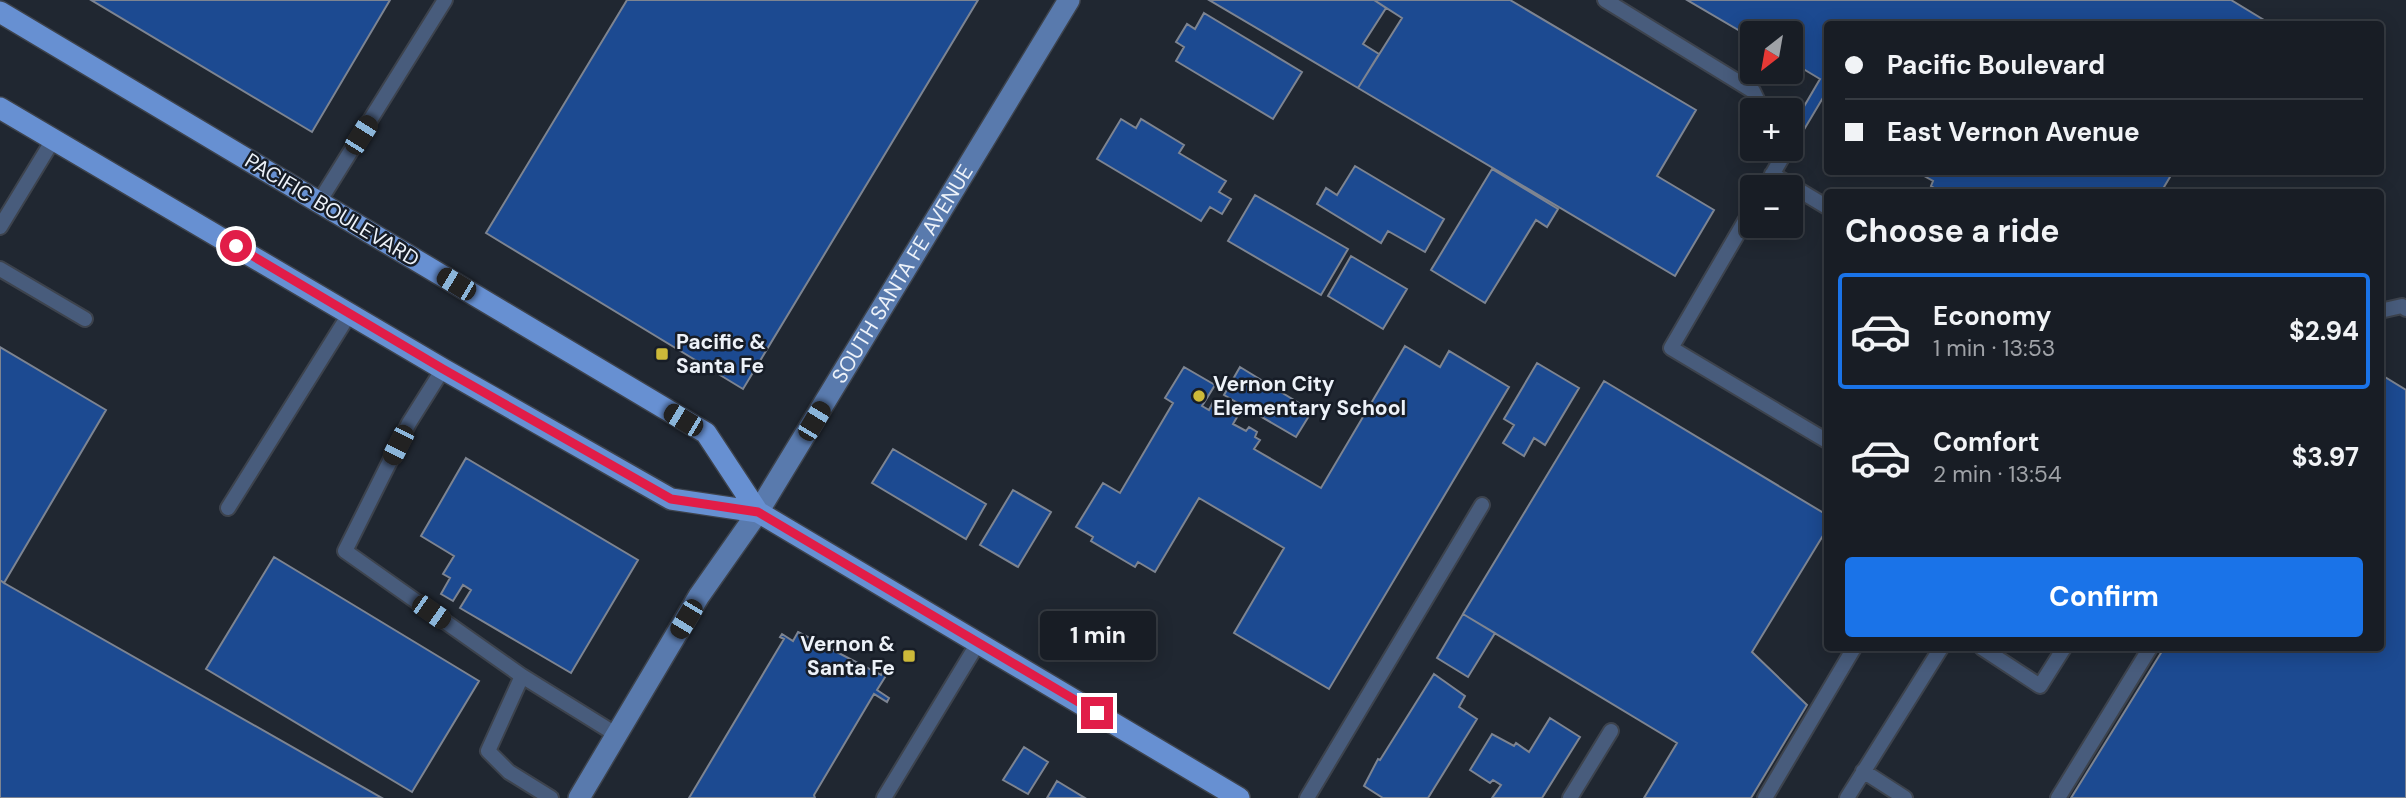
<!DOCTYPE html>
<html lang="en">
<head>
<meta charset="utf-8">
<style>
  :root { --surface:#181d25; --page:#252a32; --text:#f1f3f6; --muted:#9fa2a7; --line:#363b42; --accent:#1a73e8 }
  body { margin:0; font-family:"DM Sans",sans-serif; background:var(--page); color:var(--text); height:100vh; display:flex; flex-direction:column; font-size:26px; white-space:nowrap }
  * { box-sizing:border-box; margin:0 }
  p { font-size:23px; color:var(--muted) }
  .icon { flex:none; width:38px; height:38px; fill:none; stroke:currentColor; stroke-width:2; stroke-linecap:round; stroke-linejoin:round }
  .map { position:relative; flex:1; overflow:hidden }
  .panel { position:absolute; left:1824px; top:189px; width:560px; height:462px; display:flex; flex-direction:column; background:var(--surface); border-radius:7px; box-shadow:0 4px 18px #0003,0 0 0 2px var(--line) }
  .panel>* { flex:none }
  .banner { position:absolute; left:1824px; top:21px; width:560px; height:154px; border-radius:7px; box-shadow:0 4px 18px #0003,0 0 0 2px var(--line); display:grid; align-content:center; height:154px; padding:0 21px; background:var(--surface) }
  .needle { width:46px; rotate:211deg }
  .tools { position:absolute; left:1740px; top:21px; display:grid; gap:14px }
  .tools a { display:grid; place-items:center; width:63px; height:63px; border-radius:7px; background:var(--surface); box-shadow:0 4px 18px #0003,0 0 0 2px var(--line); font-size:35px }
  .end { position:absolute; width:32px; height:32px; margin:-16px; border:9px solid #e11d48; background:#fff; box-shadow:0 0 0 4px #fff }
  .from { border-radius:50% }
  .bubble { position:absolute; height:49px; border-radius:7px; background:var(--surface); box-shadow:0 4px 18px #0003,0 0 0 2px var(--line); font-size:23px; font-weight:700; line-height:49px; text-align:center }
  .car { position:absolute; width:21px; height:42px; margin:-21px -10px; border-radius:9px; box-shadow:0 0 5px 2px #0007; background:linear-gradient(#222 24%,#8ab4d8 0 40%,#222 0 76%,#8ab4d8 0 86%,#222 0) }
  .banner b { display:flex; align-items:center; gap:24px; height:66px; font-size:26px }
  .banner b+b { border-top:2px solid var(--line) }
  .banner i { width:18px; height:18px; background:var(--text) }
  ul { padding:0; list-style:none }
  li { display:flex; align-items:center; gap:21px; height:116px; margin:0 14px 10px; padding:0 7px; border:4px solid transparent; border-radius:7px }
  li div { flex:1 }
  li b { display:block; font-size:26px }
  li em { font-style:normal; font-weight:700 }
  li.on { border-color:var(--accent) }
  li>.icon { width:63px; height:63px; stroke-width:1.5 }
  h2 { padding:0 21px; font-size:32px; line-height:84px }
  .primary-button { display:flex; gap:14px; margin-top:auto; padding:14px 21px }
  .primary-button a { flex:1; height:80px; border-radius:7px; background:var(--accent); color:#fff; font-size:28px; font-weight:700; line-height:80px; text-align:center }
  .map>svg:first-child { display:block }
  .building { fill:#1c4a91; stroke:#7d8491; stroke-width:2 }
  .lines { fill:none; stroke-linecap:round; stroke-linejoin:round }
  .lane-casing { stroke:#3d434d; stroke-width:18 }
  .secondary-casing { stroke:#3d434d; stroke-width:24 }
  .primary-casing { stroke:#3d434d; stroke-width:24 }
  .lane { stroke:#485c7c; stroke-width:14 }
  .secondary { stroke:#597aad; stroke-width:21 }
  .primary { stroke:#6790d2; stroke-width:21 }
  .route { stroke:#e11d48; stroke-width:9 }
  .poi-dot { fill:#ccb939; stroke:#171d27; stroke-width:2.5 }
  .labels { text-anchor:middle; stroke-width:5; stroke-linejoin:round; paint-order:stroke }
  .street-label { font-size:21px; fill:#edf2f9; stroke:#171d27 }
  .poi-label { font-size:21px; font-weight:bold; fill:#edf2f9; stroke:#171d27; text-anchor:start }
</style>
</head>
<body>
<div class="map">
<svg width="2406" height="798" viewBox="0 0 2406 798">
  <rect width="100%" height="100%" fill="#202731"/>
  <path class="building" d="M91 0H390L312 132Z
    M627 0H978L743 389 486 233Z
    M1209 0H1374L1386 8 1363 44 1379 54 1358 88Z
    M1374 0H1510L1696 110 1657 176 1714 210 1675 276 1358 88 1402 18Z
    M1687 0H2231L2264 20 2261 24H1827V91L1802 133 1792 127 1820 79 1790 61V33H1752V38Z
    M1204 13 1302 72 1273 119 1176 61 1184 47 1176 42 1187 24 1195 29Z
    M1121 119 1136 128 1141 119 1184 145 1179 153 1226 181 1219 192 1231 199 1222 214 1210 207 1201 221 1097 159Z
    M1355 166 1444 219 1425 252 1388 231 1381 243 1317 204 1326 188 1337 195Z
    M1492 169 1558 209 1547 227 1536 220 1485 303 1431 270Z
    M1917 172H2173L2161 192H1941L1931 186 1933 181Z
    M1255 195 1348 249 1321 295 1228 241Z
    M1351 256 1407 289 1383 329 1328 296Z
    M1405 346 1440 367 1449 351 1509 387 1329 689 1234 633 1284 548 1199 498 1155 572 1138 562 1135 567 1091 541 1093 537 1076 527 1103 483 1120 493 1173 403 1165 398 1184 367 1215 385 1202 406 1209 410 1213 402 1237 417 1233 424 1246 431 1249 427 1257 432 1255 437 1260 440 1254 449 1321 488Z
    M0 347 106 410 4 583 0 580Z
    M1537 363 1579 388 1545 445 1534 438 1524 456 1503 443 1514 425 1504 419Z
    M1240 367 1312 411 1296 437 1224 395Z
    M2380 374 2406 390V798H2071L2164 648H2380Z
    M1604 381 1827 515V529L1752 652 1807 705 1751 798H1644L1677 743 1463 614Z
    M893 449 986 504 966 539 872 483Z
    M466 458 638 560 571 673 460 608 471 590 463 585 453 601 441 594 450 578 443 574 454 556 421 536Z
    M1013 490 1051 512 1018 567 980 545Z
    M274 557 479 681 412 792 206 669Z
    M0 580 4 583 382 798H0Z
    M1463 614 1495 633 1468 677 1437 658Z
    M798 632 881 675 883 671 887 674 877 690 889 698 887 702 874 694 814 795 815 798H689L784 639 780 637 782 634 793 641Z
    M1434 674 1465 696 1459 707 1477 719 1428 798H1383L1364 786 1378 759 1380 760Z
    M1550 718 1580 737 1542 798H1492L1501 785 1493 780 1490 783 1470 770 1492 734 1514 746 1516 743 1529 752Z
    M1024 747 1048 762 1028 794 1003 780Z
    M1057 781 1085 798H1047Z"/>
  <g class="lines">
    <defs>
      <path id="lane" d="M1605 0 1753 91 1762 110
        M1772 174 1827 207
        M1765 187 1784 154 1782 149
        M319 202 445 0
        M1752 209 1671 348 1827 441
        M0 227 53 140
        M0 269 85 319
        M2380 311 2402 306 2406 309
        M443 369 409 423 345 551 522 676 488 751 509 772 551 798
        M228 508 350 313
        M1982 648 2040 686 2064 648
        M522 676 617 735
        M1863 771 1905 798
        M884 798 978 643
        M1307 798 1482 505
        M1570 798 1611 731
        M1765 798 1854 648
        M1847 798 1941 648
        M2058 798 2150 648"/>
      <g id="secondary">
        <path id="s1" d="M579 798 699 596 758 512 1069 0"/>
      </g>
      <path id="primary" d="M0 12 706 433 758 512
        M0 108 443 369 671 499 758 512 1239 798"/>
    </defs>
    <use href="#lane" class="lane-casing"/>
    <use href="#secondary" class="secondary-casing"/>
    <use href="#primary" class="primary-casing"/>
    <use href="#lane" class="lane"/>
    <use href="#secondary" class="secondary"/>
    <use href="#primary" class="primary"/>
  </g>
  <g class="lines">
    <path class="route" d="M236 246 443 369 671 499 758 512 1097 713"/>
  </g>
  <g class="poi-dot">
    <rect x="655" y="347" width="14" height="14" rx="3.5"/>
    <circle cx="1199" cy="396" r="7"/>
    <rect x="902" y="649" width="14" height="14" rx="3.5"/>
  </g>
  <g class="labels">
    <g class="street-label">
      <text transform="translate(332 210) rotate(31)" y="7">PACIFIC BOULEVARD</text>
      <text dy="7" stroke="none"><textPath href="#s1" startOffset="616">SOUTH SANTA FE AVENUE</textPath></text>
    </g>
    <g class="poi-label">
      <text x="676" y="349">Pacific &amp;<tspan x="676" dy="24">Santa Fe</tspan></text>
      <text x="1213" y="391">Vernon City<tspan x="1213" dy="24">Elementary School</tspan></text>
      <text x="895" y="651" text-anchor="end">Vernon &amp;<tspan x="895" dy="24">Santa Fe</tspan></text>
    </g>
  </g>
</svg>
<div class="tools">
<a><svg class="needle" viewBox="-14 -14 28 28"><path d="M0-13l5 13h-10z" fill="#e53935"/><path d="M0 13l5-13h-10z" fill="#9fa2a7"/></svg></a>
<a>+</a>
<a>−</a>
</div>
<i class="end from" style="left:236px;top:246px"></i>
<i class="end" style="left:1097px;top:713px"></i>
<div class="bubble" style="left:1040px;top:611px;width:116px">1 min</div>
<i class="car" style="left:361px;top:135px;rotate:32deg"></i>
<i class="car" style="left:456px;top:284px;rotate:301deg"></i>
<i class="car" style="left:683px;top:420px;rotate:301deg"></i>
<i class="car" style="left:814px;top:421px;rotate:31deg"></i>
<i class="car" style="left:398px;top:445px;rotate:207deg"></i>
<i class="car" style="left:431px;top:612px;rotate:125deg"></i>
<i class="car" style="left:686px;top:619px;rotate:211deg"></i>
<div class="banner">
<b><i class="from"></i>Pacific Boulevard</b>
<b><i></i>East Vernon Avenue</b>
</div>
<section class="panel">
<h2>Choose a ride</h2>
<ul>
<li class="on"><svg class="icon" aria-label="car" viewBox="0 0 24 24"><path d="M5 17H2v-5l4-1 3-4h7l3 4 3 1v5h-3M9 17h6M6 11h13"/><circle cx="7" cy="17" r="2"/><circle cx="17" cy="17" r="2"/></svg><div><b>Economy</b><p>1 min · 13:53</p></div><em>$2.94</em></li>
<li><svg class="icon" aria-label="car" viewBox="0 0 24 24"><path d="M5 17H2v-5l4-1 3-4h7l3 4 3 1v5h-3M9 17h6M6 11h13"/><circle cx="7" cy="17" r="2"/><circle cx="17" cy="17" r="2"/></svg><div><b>Comfort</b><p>2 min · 13:54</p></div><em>$3.97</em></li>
</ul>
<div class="primary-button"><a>Confirm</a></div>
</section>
</div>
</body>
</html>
